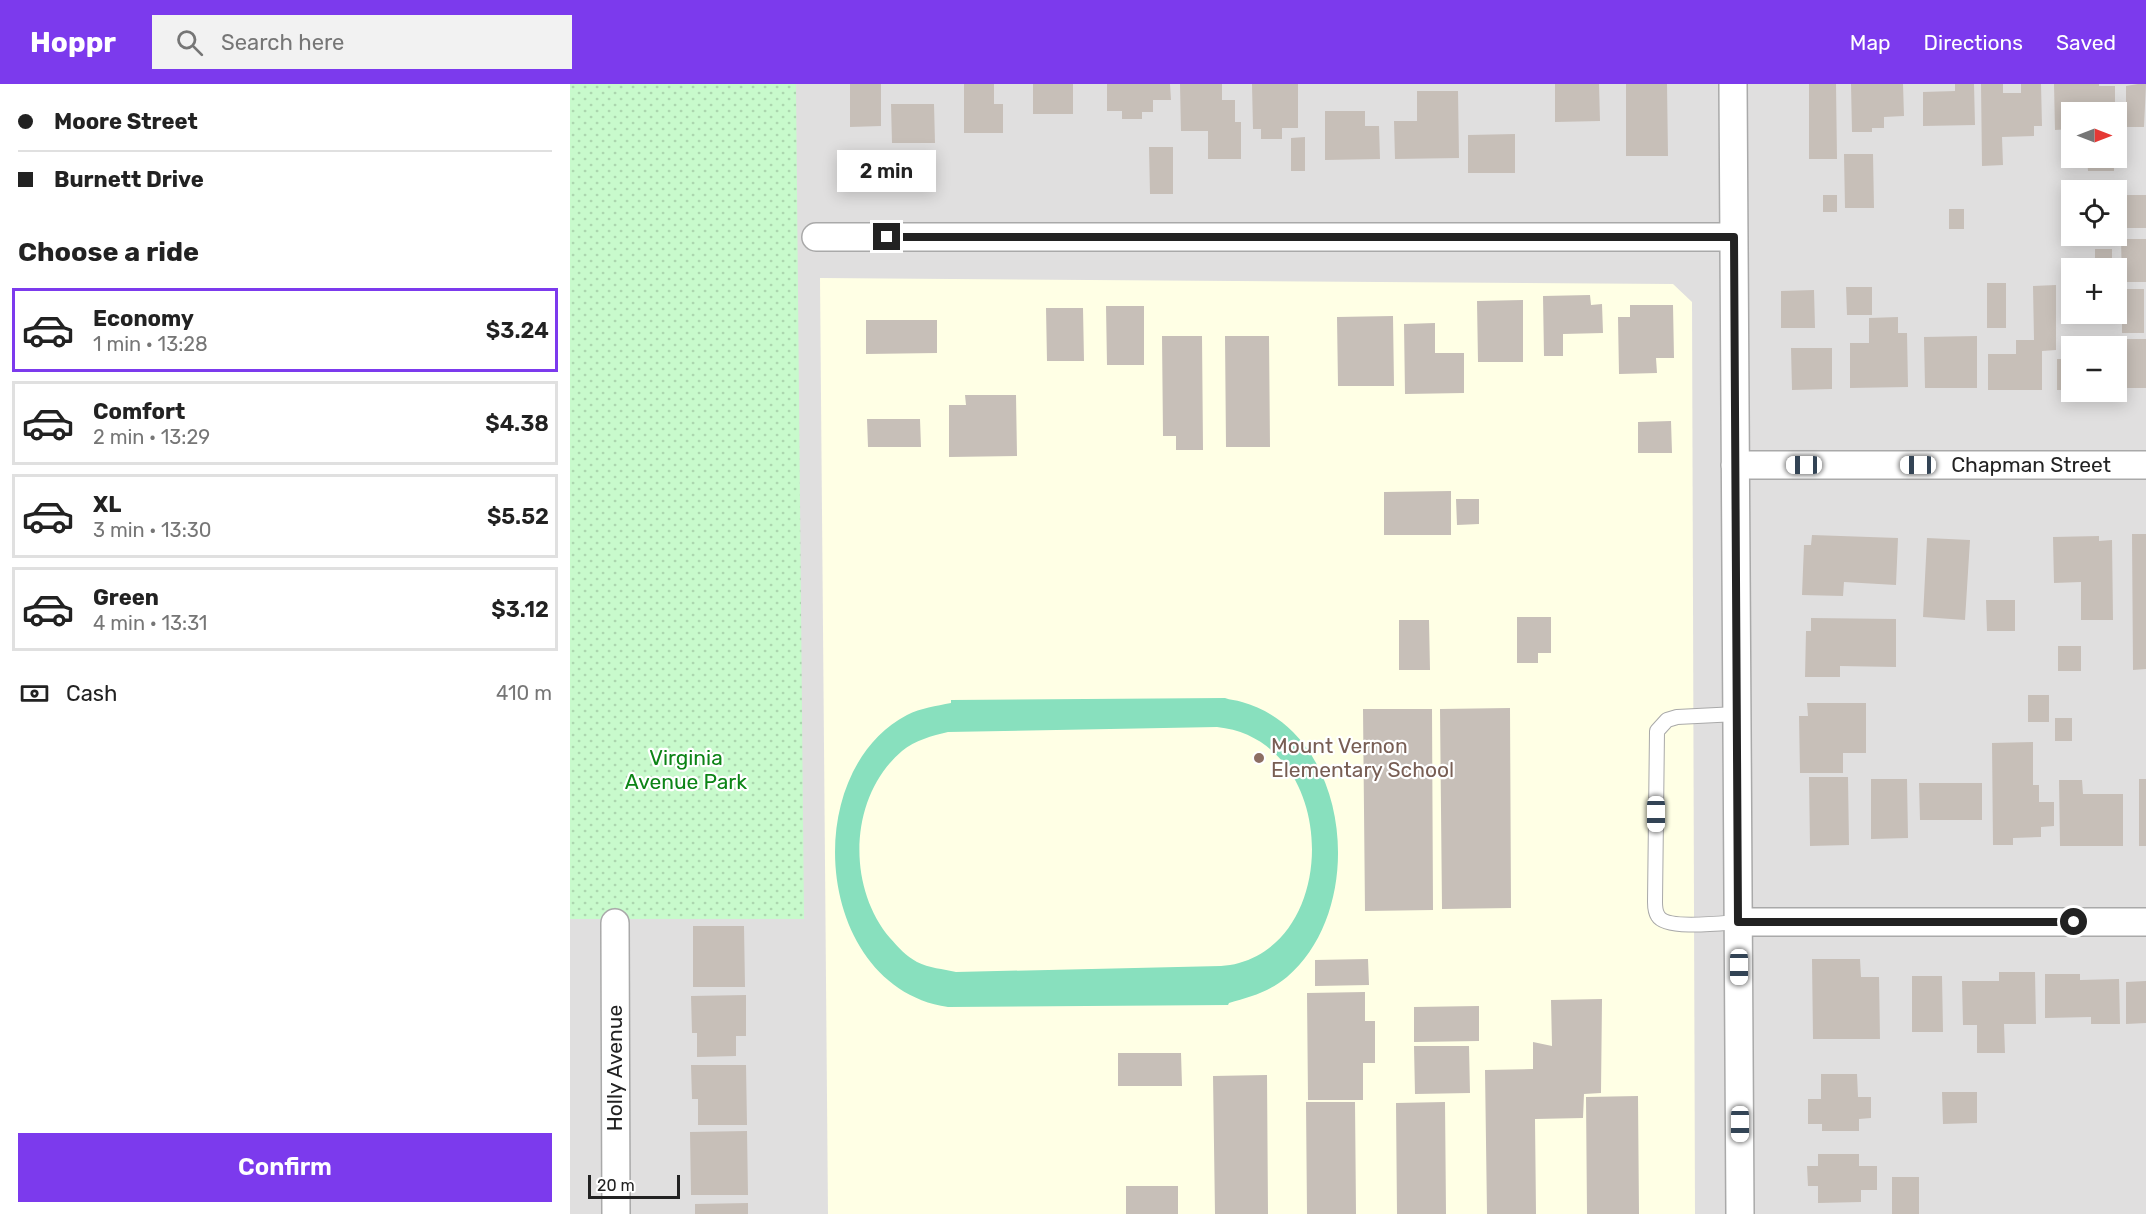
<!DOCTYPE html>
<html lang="en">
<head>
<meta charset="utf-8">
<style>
  :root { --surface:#fff; --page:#f2f2f2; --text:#222; --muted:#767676; --line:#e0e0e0; --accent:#7c3aed }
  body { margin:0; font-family:Rubik,sans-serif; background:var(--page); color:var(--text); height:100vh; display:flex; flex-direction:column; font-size:22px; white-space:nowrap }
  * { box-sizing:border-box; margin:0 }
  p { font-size:20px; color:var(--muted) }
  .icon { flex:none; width:33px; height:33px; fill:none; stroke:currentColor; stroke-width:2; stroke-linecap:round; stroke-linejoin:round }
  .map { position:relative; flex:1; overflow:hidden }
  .side { display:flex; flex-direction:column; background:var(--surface); width:570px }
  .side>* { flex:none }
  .banner { display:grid; align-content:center; height:132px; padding:0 18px; background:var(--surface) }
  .needle { width:39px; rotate:90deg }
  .fabs { position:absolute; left:1491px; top:18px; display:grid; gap:12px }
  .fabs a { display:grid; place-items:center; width:66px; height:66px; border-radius:0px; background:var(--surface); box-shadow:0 3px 15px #0003; font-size:30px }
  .scale { position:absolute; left:18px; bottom:15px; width:92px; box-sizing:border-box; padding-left:6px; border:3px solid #222; border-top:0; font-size:16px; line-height:21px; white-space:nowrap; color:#222; -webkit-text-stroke:4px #fff; paint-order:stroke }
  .end { position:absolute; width:27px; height:27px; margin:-14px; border:8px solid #222; background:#fff; box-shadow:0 0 0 3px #fff }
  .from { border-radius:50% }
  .bubble { position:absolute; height:42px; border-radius:0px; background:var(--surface); box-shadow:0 3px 15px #0003; font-size:20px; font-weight:600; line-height:42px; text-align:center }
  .car { position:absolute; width:18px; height:36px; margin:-18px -9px; border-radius:8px; box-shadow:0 0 4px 2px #0007; background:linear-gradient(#fff 24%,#345 0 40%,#fff 0 76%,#345 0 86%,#fff 0) }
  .banner b { display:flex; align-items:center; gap:21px; height:57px; font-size:22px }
  .banner b+b { border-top:2px solid var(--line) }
  .banner i { width:15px; height:15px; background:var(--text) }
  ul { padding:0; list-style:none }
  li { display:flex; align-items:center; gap:18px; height:84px; margin:0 12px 9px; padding:0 6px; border:3px solid var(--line); border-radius:0px }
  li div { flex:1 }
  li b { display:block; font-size:22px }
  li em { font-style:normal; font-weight:600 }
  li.current { border-color:var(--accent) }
  li>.icon { width:54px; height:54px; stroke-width:1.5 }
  h2 { padding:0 18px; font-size:27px; line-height:72px }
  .pay { display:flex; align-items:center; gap:15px; height:66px; padding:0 18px; font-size:22px }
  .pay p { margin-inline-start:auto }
  .button { display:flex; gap:12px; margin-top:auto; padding:12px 18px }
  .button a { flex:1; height:69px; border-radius:0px; background:var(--accent); color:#fff; font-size:24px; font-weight:600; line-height:69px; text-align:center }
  header { display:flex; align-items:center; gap:36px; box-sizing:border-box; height:84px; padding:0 30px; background:var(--accent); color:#fff }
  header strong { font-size:28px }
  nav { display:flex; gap:33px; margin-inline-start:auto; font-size:21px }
  .search { width:420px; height:54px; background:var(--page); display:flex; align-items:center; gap:15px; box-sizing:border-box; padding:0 21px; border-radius:0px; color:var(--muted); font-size:22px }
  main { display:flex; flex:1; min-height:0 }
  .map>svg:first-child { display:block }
  .residential { fill:#e0dfdf; fill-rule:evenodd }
  .education { fill:#ffffe5 }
  .park { fill:url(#park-dots) }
  .pitch { fill:#88e0be; fill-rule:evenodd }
  .building { fill:#c7bfb8 }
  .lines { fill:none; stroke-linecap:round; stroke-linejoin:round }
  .lane-casing { stroke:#a9a9a9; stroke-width:16 }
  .street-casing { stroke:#a9a9a9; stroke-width:30 }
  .lane { stroke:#fff; stroke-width:14 }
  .street { stroke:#fff; stroke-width:27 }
  .route { stroke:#222; stroke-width:8 }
  .education-dot { fill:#8d6e63; stroke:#fff; stroke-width:2 }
  .labels { text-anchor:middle; stroke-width:4.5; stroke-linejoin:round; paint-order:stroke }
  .street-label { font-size:21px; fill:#222; stroke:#fff }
  .education-label { font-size:21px; fill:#785e54; stroke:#fff; text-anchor:start }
  .park-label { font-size:21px; fill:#0c8416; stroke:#fff }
</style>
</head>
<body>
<header>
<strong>Hoppr</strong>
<div class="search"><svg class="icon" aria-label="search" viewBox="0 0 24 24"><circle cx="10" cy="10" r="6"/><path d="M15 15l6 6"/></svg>Search here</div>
<nav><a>Map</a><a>Directions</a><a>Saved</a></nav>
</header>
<main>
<section class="side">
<div class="banner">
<b><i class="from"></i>Moore Street</b>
<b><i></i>Burnett Drive</b>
</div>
<h2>Choose a ride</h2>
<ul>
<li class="current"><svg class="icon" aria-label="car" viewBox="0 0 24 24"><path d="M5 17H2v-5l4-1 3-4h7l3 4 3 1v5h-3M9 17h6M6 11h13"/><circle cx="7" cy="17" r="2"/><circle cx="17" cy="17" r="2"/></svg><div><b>Economy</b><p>1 min · 13:28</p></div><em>$3.24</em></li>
<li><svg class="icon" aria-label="car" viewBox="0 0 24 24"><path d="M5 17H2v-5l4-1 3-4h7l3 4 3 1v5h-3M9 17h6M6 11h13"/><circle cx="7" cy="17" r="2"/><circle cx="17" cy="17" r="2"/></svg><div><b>Comfort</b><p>2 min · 13:29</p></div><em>$4.38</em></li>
<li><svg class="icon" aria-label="car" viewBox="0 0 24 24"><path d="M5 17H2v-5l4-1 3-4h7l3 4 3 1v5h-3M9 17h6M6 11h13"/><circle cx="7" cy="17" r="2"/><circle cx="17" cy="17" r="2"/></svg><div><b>XL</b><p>3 min · 13:30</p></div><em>$5.52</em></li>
<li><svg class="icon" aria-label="car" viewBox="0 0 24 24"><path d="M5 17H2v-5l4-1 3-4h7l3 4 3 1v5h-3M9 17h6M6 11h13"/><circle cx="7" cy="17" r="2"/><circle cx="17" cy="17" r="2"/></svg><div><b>Green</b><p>4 min · 13:31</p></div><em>$3.12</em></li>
</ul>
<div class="pay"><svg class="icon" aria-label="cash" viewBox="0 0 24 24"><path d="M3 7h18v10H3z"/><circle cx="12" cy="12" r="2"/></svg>Cash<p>410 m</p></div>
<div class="button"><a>Confirm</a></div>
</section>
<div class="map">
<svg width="1576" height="1130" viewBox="0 0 1576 1130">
  <defs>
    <pattern id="park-dots" width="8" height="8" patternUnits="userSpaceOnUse" patternTransform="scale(1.5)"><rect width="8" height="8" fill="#c8facc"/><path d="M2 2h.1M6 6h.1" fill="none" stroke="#acd6af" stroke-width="1.8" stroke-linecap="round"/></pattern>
  </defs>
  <rect width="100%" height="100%" fill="#f2efe9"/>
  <path class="residential" d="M0 0H1576V1130H0ZM1502 28H1546V74H1502ZM1502 106H1546V152H1502ZM1502 184H1546V230H1502ZM1502 262H1546V308H1502Z"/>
  <path class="education" d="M250 194 1103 200 1122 218 1125 1130H258Z"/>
  <path class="park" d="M0 0H226L234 835H0Z"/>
  <path class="pitch" d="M655 614C660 616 666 616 672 618 691 623 709 634 723 648 784 709 784 836 717 893 699 908 680 913 659 919L658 921 378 923C245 903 227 689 337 631 351 624 366 622 381 619V616ZM647 643C766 655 773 850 669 879 663 881 657 881 651 882L386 888C373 885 359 884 347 878 336 872 328 863 320 854 276 802 279 712 332 667 345 656 362 652 378 648Z"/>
  <path class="building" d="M280 0H311V42L280 43Z
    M394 0H424V20H433V49H394Z
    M463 0H503V30H463Z
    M537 0H600L601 16H583V28H572V35H552V27H537Z
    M610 0H652V16H665V38H671V75H638V47H611Z
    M682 0H728V44H712V55H691V45H683Z
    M985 0H1029L1030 37 985 38Z
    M1056 0H1097L1098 72H1056Z
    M1239 0H1266L1267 75H1239Z
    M1281 0H1333L1334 32 1314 33V44H1302V48H1282Z
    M1385 0H1404L1405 41 1353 42V8L1385 7Z
    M1411 0H1433V9H1451V0H1471L1472 42H1464V52L1432 53 1433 81 1412 82Z
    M1484 0H1529V2H1545V28H1502V45L1485 46Z
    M1568 0H1576L1574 43H1556V2Z
    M847 7H888L889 74 825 75 824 37H847Z
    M321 20H364L365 59H322Z
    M755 27H795V42H809L810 75 755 76Z
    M945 50V89H898V51Z
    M735 53V87H721V54Z
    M579 63H603V110H580Z
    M1274 70H1303L1304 124H1275Z
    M1517 74H1544V87H1518Z
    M1253 111H1267V128H1253Z
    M1551 111H1576V144H1551Z
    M1379 125H1394V145H1379Z
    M1551 155H1576V198H1552Z
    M1525 165H1542V184H1525Z
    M1417 199H1436V244H1417Z
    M1486 201V266L1472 267V306H1418V270H1446V256H1464L1463 202Z
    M1276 203H1302V231H1277Z
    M1552 205H1574V249H1552Z
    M1244 206 1245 244H1211V207Z
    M1020 211 1021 221 1032 220 1033 249 993 250V272H974L973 212Z
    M953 216V278H908L907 217Z
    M1060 221H1103L1104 274H1086L1087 289 1049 290 1048 233H1060Z
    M536 222H574V281H537Z
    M476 224H513L514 277H477Z
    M823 232 824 302H768L767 233Z
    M1328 233V249H1337L1338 303 1280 304V259H1299V234Z
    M296 236H367V269L296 270Z
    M865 239V269H894V309L835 310 834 240Z
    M592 252H632L633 366H606V352H593Z
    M655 252H699L700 363H656Z
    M1407 252V304H1355L1354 253Z
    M1503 254H1543V262H1503Z
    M1551 255H1576V304H1552Z
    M1221 264H1262V305L1222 306Z
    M1487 275H1502V306H1487Z
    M395 311H446L447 372 379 373V321H396Z
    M297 335H350L351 363H298Z
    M1101 337 1102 369H1068V338Z
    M881 407V451H814V408Z
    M886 415H909V440L887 441Z
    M1562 450H1576V585L1563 586Z
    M1242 451 1328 454 1326 501 1274 498 1273 512 1232 511 1234 461H1241Z
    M1529 452V457L1542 456 1543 536H1511V498L1484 499 1483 453Z
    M1357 454 1400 456 1395 536 1353 533Z
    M1416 516H1445V547H1417Z
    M947 533H981V569H968V579H947Z
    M1241 534 1326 535V583L1270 582V593H1235L1236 547H1241Z
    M829 536H859L860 586H829Z
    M1488 562H1511V587H1488Z
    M1458 611H1479V638H1458Z
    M1237 619H1296V669H1273V689H1230L1229 632H1238Z
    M940 624 941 824 872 825 870 625Z
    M793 625H862L863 826 795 827Z
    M1485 634H1502V657H1485Z
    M1463 658V701H1469V718H1484V742L1471 743V753L1443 754V761H1423L1422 659Z
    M1239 693H1278L1279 761 1240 762Z
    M1301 695H1337L1338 754 1301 755Z
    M1569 695H1576V762H1569Z
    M1489 696H1512L1513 710H1553V762H1490Z
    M1349 699H1412V736H1350Z
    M123 842H174L175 903H123Z
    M798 875 799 901 745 902V876Z
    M1242 875H1290L1291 893H1309L1310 955H1243Z
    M1429 888H1465L1466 940H1434L1435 969H1407V941H1393L1392 897H1429Z
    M1475 890H1510V896L1549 895 1550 940H1521V933L1475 934Z
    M1342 892H1372L1373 948H1342Z
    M1576 897V939L1556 940V898Z
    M795 908V937H805V979H793V1016H738L737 909Z
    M176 911V952H166V972L127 973V949H122L121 912Z
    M1032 915 1031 1009 1014 1010 1013 1034 965 1035 966 1130H917L915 986 963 985V958L982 962 981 916Z
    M909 922V957L844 958V923Z
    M844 962H899L900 1009 845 1010Z
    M548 969H611L612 1002H548Z
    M121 981H176L177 1041H128V1015H122Z
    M1251 990H1287L1288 1013H1301V1034L1289 1035V1047H1252V1040H1238V1015H1251Z
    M697 991 698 1130H645L643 992Z
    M1372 1008H1407V1039L1373 1040Z
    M1068 1012 1069 1130H1017L1016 1013Z
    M736 1018H785L786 1130H737Z
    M875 1018 876 1130H827L826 1019Z
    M177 1047 178 1111H121L120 1048Z
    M1248 1070H1289V1082H1307V1106H1291V1118L1248 1119V1102H1238L1237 1082H1248Z
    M1322 1093H1349V1130H1322Z
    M556 1102H608V1130H556Z
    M178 1119V1130H125V1120Z"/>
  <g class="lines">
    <defs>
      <path id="lane" d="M1167 630 1107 633 1097 636 1087 647 1085 818C1085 822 1086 829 1088 832 1096 846 1153 839 1168 838"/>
      <path id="street" d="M1163 0 1170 1130
        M246 153H1164
        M1165 381H1576
        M1168 838H1576
        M45 839 46 1130"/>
    </defs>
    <use href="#lane" class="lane-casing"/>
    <use href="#street" class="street-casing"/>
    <use href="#lane" class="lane"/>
    <use href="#street" class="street"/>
  </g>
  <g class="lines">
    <path class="route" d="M317 153H1164L1168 838H1504"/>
  </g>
  <circle class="education-dot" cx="689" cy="674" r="6"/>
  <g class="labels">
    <g class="street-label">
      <text x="1461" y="388">Chapman Street</text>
      <text transform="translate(45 984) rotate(-90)" y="7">Holly Avenue</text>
    </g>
    <g class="education-label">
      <text x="701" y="669">Mount Vernon<tspan x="701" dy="24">Elementary School</tspan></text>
    </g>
    <g class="park-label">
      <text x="116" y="681">Virginia<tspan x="116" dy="24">Avenue Park</tspan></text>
    </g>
  </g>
</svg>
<div class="fabs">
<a><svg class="needle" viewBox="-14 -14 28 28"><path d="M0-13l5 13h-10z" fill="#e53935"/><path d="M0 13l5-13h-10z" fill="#767676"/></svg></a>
<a><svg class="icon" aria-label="locate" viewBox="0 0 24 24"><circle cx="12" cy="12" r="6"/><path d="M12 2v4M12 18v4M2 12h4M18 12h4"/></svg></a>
<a>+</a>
<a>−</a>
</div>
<div class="scale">20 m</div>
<i class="end from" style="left:1504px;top:838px"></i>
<i class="end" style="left:317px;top:153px"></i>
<div class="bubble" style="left:267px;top:66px;width:99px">2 min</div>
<i class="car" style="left:1234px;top:381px;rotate:270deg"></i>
<i class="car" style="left:1348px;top:381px;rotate:270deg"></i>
<i class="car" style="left:1086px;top:730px;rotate:180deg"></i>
<i class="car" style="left:1169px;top:883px;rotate:180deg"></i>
<i class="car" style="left:1170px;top:1040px;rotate:180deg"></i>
</div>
</main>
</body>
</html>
